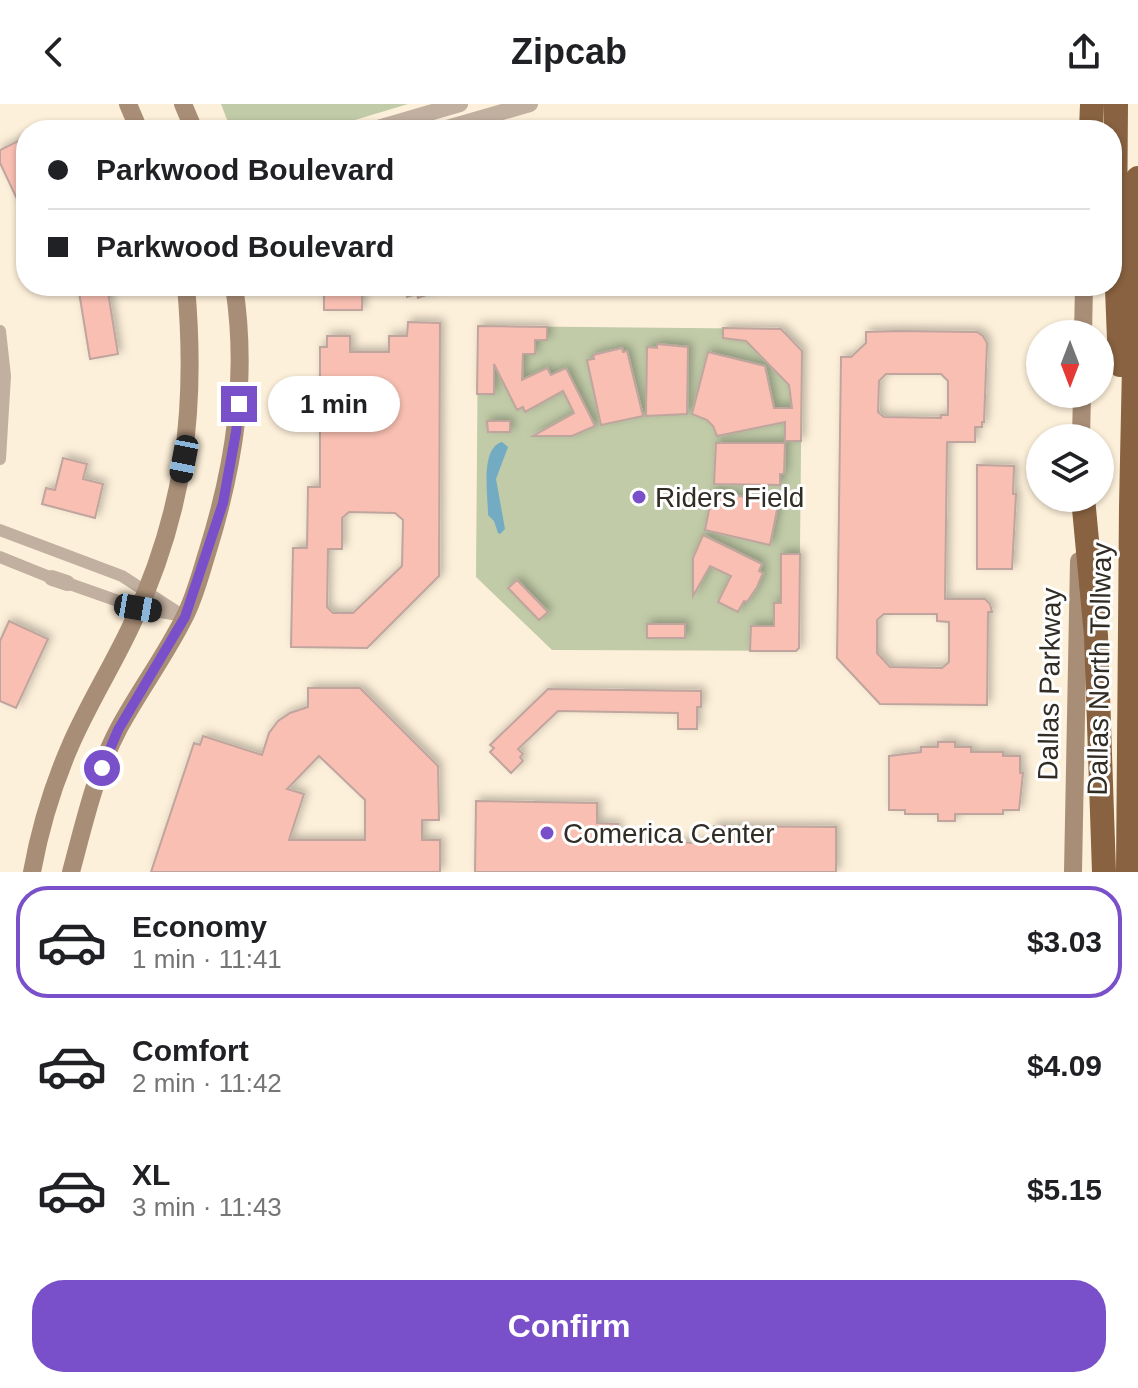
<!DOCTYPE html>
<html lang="en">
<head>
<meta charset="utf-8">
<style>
  :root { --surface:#fff; --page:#f2f2f2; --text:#202124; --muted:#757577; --line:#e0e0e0; --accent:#7950c9 }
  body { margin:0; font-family:Helvetica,sans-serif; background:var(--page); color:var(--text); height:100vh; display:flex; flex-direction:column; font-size:30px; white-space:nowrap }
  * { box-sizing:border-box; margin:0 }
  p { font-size:26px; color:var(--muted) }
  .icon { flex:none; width:44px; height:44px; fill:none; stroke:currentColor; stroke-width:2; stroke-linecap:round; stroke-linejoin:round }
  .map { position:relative; height:768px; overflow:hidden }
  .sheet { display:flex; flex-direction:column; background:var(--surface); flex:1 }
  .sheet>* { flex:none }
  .top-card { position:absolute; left:16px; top:16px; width:1106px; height:176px; border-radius:32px; box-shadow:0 2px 6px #0004; display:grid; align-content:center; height:176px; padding:0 32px; background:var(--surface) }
  .needle { width:52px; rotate:180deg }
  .controls { position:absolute; left:1026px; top:216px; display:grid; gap:16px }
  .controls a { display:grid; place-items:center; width:88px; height:88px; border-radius:50%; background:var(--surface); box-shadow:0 2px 6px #0004; font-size:40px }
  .end { position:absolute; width:36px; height:36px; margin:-18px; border:10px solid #7950c9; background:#fff; box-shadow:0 0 0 4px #fff }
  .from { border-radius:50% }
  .bubble { position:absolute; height:56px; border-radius:28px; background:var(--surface); box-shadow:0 2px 6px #0004; font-size:26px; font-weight:700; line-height:56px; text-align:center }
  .car { position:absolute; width:24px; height:48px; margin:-24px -12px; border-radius:10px; box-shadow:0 0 6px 2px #0007; background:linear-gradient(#222 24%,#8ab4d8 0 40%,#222 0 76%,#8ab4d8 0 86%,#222 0) }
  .top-card b { display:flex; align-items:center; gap:28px; height:76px; font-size:30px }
  .top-card b+b { border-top:2px solid var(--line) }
  .top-card i { width:20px; height:20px; background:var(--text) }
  ul { padding:14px 0 0; list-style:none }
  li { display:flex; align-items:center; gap:24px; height:112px; margin:0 16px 12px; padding:0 16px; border:4px solid transparent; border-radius:32px }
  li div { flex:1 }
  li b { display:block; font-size:30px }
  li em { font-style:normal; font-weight:700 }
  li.current { border-color:var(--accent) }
  li>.icon { width:72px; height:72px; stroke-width:1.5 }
  .action { display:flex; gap:16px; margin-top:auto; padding:16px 32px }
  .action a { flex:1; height:92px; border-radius:32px; background:var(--accent); color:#fff; font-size:32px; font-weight:700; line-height:92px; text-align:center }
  header { display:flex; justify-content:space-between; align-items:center; height:104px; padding:0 32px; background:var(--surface); font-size:36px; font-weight:700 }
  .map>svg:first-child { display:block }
  .green { fill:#c1cba8 }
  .water { fill:#72abc2 }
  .building { fill:#f8bfb2; stroke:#bfa59e; stroke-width:2; fill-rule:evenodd; filter:url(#shadow) }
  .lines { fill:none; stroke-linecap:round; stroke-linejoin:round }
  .minor { stroke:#c1af9f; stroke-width:12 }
  .tertiary { stroke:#c1af9f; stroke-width:16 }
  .secondary { stroke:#a98e77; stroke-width:18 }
  .motorway { stroke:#886241; stroke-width:24 }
  .route { stroke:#7950c9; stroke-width:10 }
  .poi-dot { fill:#7950c9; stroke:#fff; stroke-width:3 }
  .labels { text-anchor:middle; stroke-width:6; stroke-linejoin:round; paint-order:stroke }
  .poi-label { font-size:28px; fill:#312c24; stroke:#fff; text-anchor:start }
  .street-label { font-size:28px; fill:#312c24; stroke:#fff }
</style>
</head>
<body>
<header><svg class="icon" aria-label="back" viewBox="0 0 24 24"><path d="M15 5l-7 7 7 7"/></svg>Zipcab<svg class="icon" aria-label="share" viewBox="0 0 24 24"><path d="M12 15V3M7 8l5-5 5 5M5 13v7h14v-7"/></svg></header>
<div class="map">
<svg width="1138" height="768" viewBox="0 0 1138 768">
  <defs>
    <filter id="shadow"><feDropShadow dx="3.5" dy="-3.5" stdDeviation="4" flood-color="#0004"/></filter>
  </defs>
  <rect width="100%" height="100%" fill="#fdf0da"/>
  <path class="green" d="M221 0H408L322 26H231Z
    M478 222 781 225 802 247 799 544 796 547 552 546 476 473Z"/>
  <path class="water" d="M502 338 508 343 496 375 505 425 500 430 498 429 494 417 488 411C488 391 480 344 502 338Z"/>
  <path class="building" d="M26 33V114L0 59V46Z
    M78 182H107L118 250 90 255Z
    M324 182H362V206H324Z
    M404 182H449V183L418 194 417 190 407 193Z
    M408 218 440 219 439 472 367 544 291 543 293 444H307L308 383H320V243H327V232H350V248H389V232H407ZM349 408 395 409 403 416 402 462 353 509H333L327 503 328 445H342V414Z
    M478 222 547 223V236H535V250H523L522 276 547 264 551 271 566 264 595 322 572 332H533L574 309 563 287 525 308 523 303 517 306 494 260V290H477Z
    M723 224 781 225 802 247 801 337H785V318L717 332 713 322 707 316 692 310 708 248 765 262 774 304H792L789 281 746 237 723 234Z
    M899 227 977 228 983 232 987 239 984 318H982V323H975V338H947L945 495H985L990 500 992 508H988L987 601 880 600 837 554 841 253H851L866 239V228ZM886 270H941L948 277V311H941V314L884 313 878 308 879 277ZM884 510H937V517L949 518V558L942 564 890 563 877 549V516Z
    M657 240 688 243 687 310 646 312 647 243 657 244Z
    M622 244 623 248 627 247 643 312 601 321 587 256 594 255 593 251Z
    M487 317H510V328H488Z
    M716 339H785L784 370H780V381L714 380Z
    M63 354 87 360 83 375 103 380 95 414 42 400 46 384 55 386Z
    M977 361 1014 362 1013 390H1016L1012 465H977Z
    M713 386 778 401 770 441 705 426Z
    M703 431 762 460 759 467 763 469 757 483 747 498 744 497 738 508 718 498 731 472 710 462 693 492V454Z
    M781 450H800L799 544 796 547H750L751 522H774V499H781Z
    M517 476 548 508 539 516 508 484Z
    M9 517 48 535 16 604 0 597V537Z
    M647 520H685V534H647Z
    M308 584H360L438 662 439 716H422V736H440V768H151L194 639 200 641 203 632 262 651 269 629 278 617 290 609 308 603ZM319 652 365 696V736H289L304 690 287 685Z
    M548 585 701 587V603H697V625H678V609L558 607 518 645 523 650 520 653 523 657 511 669 490 648 494 644 490 641Z
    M938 638H955V643H971V648H1003V652H1020V669H1023L1019 706H1003V710H955V717H938V710H905V706H889V652L921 648V643H938Z
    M476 697 597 699V719L618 720V738L714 739V722L836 723V768H475Z"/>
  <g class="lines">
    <path class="minor" d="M0 227 5 272 0 355
      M0 426 122 472 185 513
      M0 453 52 474
      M67 479 138 504 178 511"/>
    <path class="tertiary" d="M371 26 460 0
      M440 26 530 0
      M52 474 67 479"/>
    <path class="secondary" d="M128 0 139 26
      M183 0 194 26
      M1083 230 1084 182
      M1081 334 1082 290
      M32 768C40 724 53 681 71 640 89 599 113 561 132 520 185 407 197 305 186 182
      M71 768C84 720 95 669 119 624 139 587 165 552 184 514 195 493 201 468 208 446 235 359 248 272 234 182
      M1073 768 1079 457"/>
    <path class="motorway" d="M1116 0 1115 134 1120 261
      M1091 26 1092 0
      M1083 394 1096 532 1104 768
      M1128 768 1131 403 1138 74"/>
  </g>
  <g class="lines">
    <path class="route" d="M102 664 118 626 185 513 223 399 236 328 239 300"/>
  </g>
  <g class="poi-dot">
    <circle cx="639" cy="393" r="8"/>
    <circle cx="547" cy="729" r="8"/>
  </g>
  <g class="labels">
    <g class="poi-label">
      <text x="655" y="403">Riders Field</text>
      <text x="563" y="739">Comerica Center</text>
    </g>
    <g class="street-label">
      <text transform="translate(1099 565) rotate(-89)" y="10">Dallas North Tollway</text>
      <text transform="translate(1049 580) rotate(-89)" y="10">Dallas Parkway</text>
    </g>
  </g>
</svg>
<div class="controls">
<a><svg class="needle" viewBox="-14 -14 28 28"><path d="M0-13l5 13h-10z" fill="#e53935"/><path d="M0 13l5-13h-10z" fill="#757577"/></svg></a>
<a><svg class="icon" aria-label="layers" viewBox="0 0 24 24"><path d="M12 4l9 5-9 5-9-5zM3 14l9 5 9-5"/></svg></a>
</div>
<i class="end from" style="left:102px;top:664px"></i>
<i class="end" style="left:239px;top:300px"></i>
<div class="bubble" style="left:268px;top:272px;width:132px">1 min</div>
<i class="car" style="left:184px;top:355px;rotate:191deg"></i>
<i class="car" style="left:138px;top:504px;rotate:100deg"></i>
<div class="top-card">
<b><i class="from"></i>Parkwood Boulevard</b>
<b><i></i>Parkwood Boulevard</b>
</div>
</div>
<section class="sheet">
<ul>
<li class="current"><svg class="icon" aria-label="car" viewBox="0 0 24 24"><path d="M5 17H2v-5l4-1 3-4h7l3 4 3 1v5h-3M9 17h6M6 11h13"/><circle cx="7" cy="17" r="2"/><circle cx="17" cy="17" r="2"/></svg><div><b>Economy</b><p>1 min · 11:41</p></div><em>$3.03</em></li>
<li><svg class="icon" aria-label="car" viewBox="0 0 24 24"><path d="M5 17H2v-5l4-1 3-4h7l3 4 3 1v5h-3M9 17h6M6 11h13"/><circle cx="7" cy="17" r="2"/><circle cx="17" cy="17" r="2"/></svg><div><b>Comfort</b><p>2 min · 11:42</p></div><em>$4.09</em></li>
<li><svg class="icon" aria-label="car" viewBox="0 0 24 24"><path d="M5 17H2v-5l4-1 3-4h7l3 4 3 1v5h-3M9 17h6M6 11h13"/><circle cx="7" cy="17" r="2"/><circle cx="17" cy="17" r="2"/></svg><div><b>XL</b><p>3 min · 11:43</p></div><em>$5.15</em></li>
</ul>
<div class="action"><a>Confirm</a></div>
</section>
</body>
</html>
